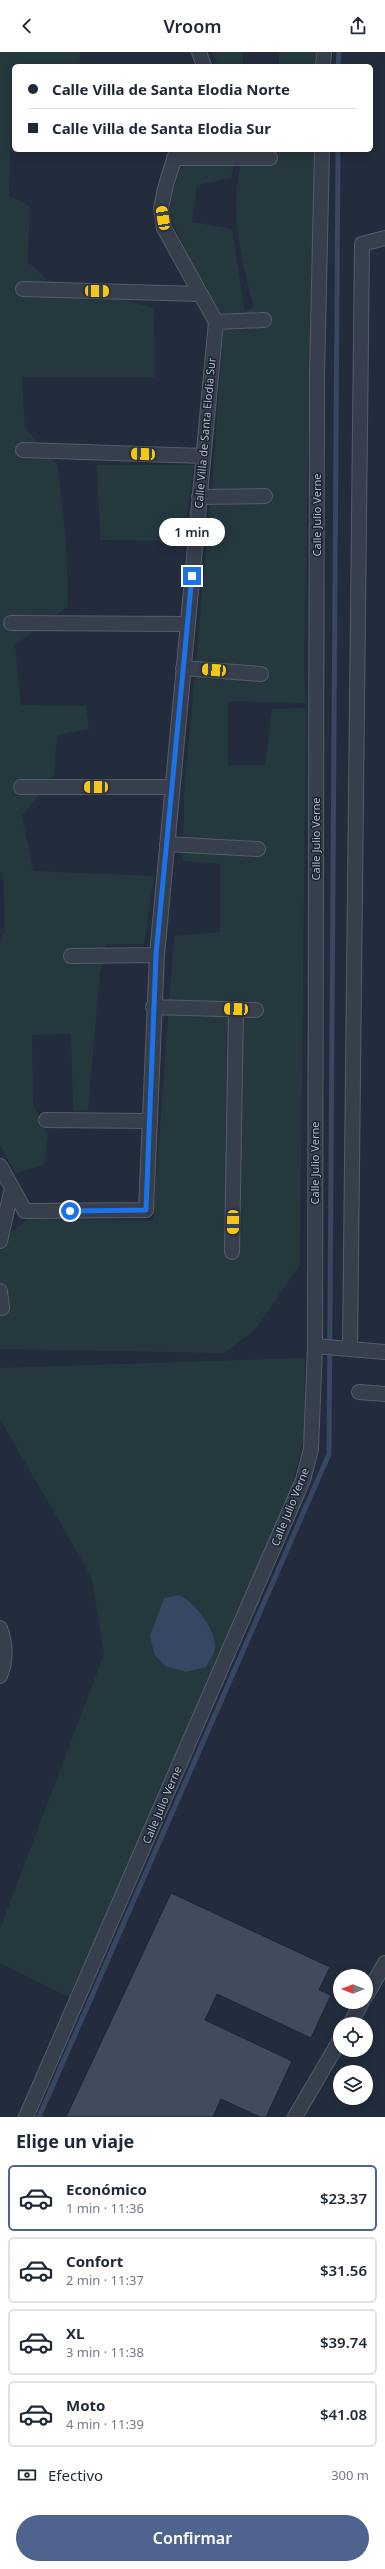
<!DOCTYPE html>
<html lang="es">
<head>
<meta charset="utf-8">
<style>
  :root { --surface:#fff; --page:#f6f6f7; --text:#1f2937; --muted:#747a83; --line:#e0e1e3; --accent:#4e648e }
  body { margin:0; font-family:"Noto Sans",sans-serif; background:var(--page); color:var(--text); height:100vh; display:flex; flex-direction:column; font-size:15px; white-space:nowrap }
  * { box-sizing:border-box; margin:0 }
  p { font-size:13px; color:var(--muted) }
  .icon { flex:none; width:22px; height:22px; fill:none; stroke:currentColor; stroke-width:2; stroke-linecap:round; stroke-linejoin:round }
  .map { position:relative; height:2065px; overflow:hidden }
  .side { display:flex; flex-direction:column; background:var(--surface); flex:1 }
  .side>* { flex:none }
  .banner { position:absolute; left:12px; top:12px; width:361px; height:88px; border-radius:6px; box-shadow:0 2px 10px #0003; display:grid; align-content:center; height:88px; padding:0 16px; background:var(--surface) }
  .needle { width:26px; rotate:270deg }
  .controls { position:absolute; left:333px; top:1917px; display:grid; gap:8px }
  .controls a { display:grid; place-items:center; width:40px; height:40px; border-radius:50%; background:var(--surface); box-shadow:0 2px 10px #0003; font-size:20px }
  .end { position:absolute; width:18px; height:18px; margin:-9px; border:5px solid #1a73e8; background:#fff; box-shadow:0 0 0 2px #fff }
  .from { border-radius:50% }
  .bubble { position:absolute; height:28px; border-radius:14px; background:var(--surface); box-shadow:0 2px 10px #0003; font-size:13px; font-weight:600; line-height:28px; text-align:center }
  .car { position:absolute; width:12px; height:24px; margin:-12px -6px; border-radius:5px; box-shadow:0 0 3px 1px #0007; background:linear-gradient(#f5c518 24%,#345 0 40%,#f5c518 0 76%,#345 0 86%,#f5c518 0) }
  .banner b { display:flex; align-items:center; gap:14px; height:38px; font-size:15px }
  .banner b+b { border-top:1px solid var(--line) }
  .banner i { width:10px; height:10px; background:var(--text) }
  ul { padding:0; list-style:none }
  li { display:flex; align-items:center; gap:12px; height:66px; margin:0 8px 6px; padding:0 8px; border:2px solid var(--line); border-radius:6px }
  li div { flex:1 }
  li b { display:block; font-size:15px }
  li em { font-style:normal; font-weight:600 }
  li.active { border-color:var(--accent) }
  li>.icon { width:36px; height:36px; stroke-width:1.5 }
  h2 { padding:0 16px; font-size:18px; line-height:48px }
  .pay { display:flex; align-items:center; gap:10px; height:44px; padding:0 16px; font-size:15px }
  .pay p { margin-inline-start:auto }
  .cta { display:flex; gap:8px; margin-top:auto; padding:8px 16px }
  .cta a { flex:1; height:46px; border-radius:24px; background:var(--accent); color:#fff; font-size:16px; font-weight:600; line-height:46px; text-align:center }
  header { display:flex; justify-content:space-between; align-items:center; height:52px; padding:0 16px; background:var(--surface); font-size:18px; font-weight:600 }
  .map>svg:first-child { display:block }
  .green { fill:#25383d }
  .water { fill:#364663 }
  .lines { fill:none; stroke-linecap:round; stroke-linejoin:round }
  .stream { stroke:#364663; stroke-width:5 }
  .building { fill:#424b5e; stroke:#1e2533 }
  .street-casing { stroke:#555c6a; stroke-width:16 }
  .street { stroke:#373e4c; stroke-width:14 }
  .route { stroke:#1a73e8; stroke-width:5 }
  .labels { text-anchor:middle; stroke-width:3; stroke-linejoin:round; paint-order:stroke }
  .street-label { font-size:11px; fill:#b2b9c7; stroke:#1c2331 }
</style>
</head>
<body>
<header><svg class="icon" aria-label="back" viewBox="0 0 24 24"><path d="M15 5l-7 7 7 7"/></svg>Vroom<svg class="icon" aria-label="share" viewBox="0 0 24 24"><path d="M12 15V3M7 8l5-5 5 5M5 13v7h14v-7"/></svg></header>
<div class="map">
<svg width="385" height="2065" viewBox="0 0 385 2065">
  <rect width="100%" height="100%" fill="#232c3c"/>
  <path class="green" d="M0 0H81L79 14H14V77L11 78 9 144 30 154 28 210 48 229 154 256 155 325H22L25 376 58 414 66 491 68 554 15 593 21 653 86 654 89 677 57 683 54 724 22 764 33 819 154 824 144 892H106L100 921 88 1058H73L71 982 32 983 33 1051 48 1084 44 1112 16 1122 0 1093V886L5 881 3 821 0 820Z
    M213 0H243V14H218Z
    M279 0H316L315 14H279Z
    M185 98H237L231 126 197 133 192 170 232 177 245 260 253 255C241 199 226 154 245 98H314L304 613 306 651 228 649V713H265L272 657 306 656 300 1213 254 1279 224 1301 0 1297V1189L28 1167 153 1169 174 884 220 880V812L183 809 184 741 213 423 223 274 168 161Z
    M97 413H194L183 489 100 488Z
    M305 1306 304 1387 290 1440 72 1947 0 1911V1877L104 1602 92 1526 0 1367V1316Z"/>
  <path class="water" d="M179 1543C194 1550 216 1577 215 1595 215 1601 209 1609 206 1615L186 1620 165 1614 154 1602 150 1584 164 1546Z"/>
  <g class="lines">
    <path class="stream" d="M338 14 339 0
      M39 2065 329 1402 338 98"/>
  </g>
  <path class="building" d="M171 1841 330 1915 319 1938 331 1943 311 1986 217 1942 205 1968 292 2009 266 2065H260L221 2047 213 2065H66Z"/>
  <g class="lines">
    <defs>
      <path id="street" d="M199 0 204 14
        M323 14 324 0
        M174 106H270
        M23 237 200 242
        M216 270 264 268
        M23 398 203 404
        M199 445 265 444
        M11 571 187 572
        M183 616 261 622
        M21 735H172
        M167 792 258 797
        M71 904 157 903
        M153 955 256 958
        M46 1068 150 1069
        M0 1114 25 1159 146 1158 157 903 216 270 164 176 161 156 166 133 177 98
        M0 1189 12 1136
        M232 1200 236 957
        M0 1239 2 1256
        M315 1294 385 1300
        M350 1297 362 192 385 186
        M359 1340 385 1342
        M0 1576C6 1592 6 1609 0 1624
        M366 1944 385 1911
        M350 1972 362 1950
        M26 2065 303 1428 311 1397 315 1294 317 323 322 98
        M295 2065 340 1988"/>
    </defs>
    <use href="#street" class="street-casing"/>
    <use href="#street" class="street"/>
  </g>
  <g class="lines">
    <path class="route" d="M70 1159 146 1158 156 903 192 524"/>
  </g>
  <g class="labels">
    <g class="street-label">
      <text transform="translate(205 381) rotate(-85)" y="4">Calle Villa de Santa Elodia Sur</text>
      <text transform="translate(317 463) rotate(-90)" y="4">Calle Julio Verne</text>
      <text transform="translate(316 787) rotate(-90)" y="4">Calle Julio Verne</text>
      <text transform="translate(315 1111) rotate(-90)" y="4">Calle Julio Verne</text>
      <text transform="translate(290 1455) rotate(-68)" y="4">Calle Julio Verne</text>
      <text transform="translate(162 1753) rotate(-67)" y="4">Calle Julio Verne</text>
    </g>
  </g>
</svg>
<div class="controls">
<a><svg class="needle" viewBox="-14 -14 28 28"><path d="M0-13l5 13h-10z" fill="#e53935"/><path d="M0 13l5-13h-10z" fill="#747a83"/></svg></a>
<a><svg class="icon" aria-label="locate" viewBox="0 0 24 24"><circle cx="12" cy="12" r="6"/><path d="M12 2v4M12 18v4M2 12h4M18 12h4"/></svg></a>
<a><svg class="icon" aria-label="layers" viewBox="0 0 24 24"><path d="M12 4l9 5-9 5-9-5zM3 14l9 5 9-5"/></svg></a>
</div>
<i class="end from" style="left:70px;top:1159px"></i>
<i class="end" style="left:192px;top:524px"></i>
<div class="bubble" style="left:159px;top:466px;width:66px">1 min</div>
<i class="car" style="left:163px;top:166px;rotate:351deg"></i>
<i class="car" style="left:97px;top:239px;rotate:91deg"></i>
<i class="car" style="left:143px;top:402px;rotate:272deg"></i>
<i class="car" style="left:214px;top:618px;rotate:274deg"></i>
<i class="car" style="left:96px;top:735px;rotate:270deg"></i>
<i class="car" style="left:236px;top:957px;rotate:272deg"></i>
<i class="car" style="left:233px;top:1170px;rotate:181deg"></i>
<div class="banner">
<b><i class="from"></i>Calle Villa de Santa Elodia Norte</b>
<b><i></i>Calle Villa de Santa Elodia Sur</b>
</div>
</div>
<section class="side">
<h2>Elige un viaje</h2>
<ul>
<li class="active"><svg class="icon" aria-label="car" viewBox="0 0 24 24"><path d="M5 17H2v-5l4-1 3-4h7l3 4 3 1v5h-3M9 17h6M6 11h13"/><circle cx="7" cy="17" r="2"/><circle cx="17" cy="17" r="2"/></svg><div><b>Económico</b><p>1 min · 11:36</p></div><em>$23.37</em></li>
<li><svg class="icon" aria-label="car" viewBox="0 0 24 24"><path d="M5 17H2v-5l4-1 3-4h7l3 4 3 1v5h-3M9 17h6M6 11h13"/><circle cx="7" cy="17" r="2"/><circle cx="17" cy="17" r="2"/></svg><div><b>Confort</b><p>2 min · 11:37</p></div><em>$31.56</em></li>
<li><svg class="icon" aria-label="car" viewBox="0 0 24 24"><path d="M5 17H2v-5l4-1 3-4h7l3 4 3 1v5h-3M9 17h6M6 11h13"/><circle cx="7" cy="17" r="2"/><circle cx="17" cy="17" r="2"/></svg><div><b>XL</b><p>3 min · 11:38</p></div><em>$39.74</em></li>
<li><svg class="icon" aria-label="car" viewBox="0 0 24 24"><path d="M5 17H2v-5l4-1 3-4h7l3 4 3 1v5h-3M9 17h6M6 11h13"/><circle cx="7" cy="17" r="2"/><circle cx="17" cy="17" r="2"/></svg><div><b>Moto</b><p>4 min · 11:39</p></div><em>$41.08</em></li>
</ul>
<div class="pay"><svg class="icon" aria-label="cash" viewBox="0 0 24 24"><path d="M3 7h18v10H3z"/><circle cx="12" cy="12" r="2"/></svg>Efectivo<p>300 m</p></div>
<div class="cta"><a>Confirmar</a></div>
</section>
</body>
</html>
